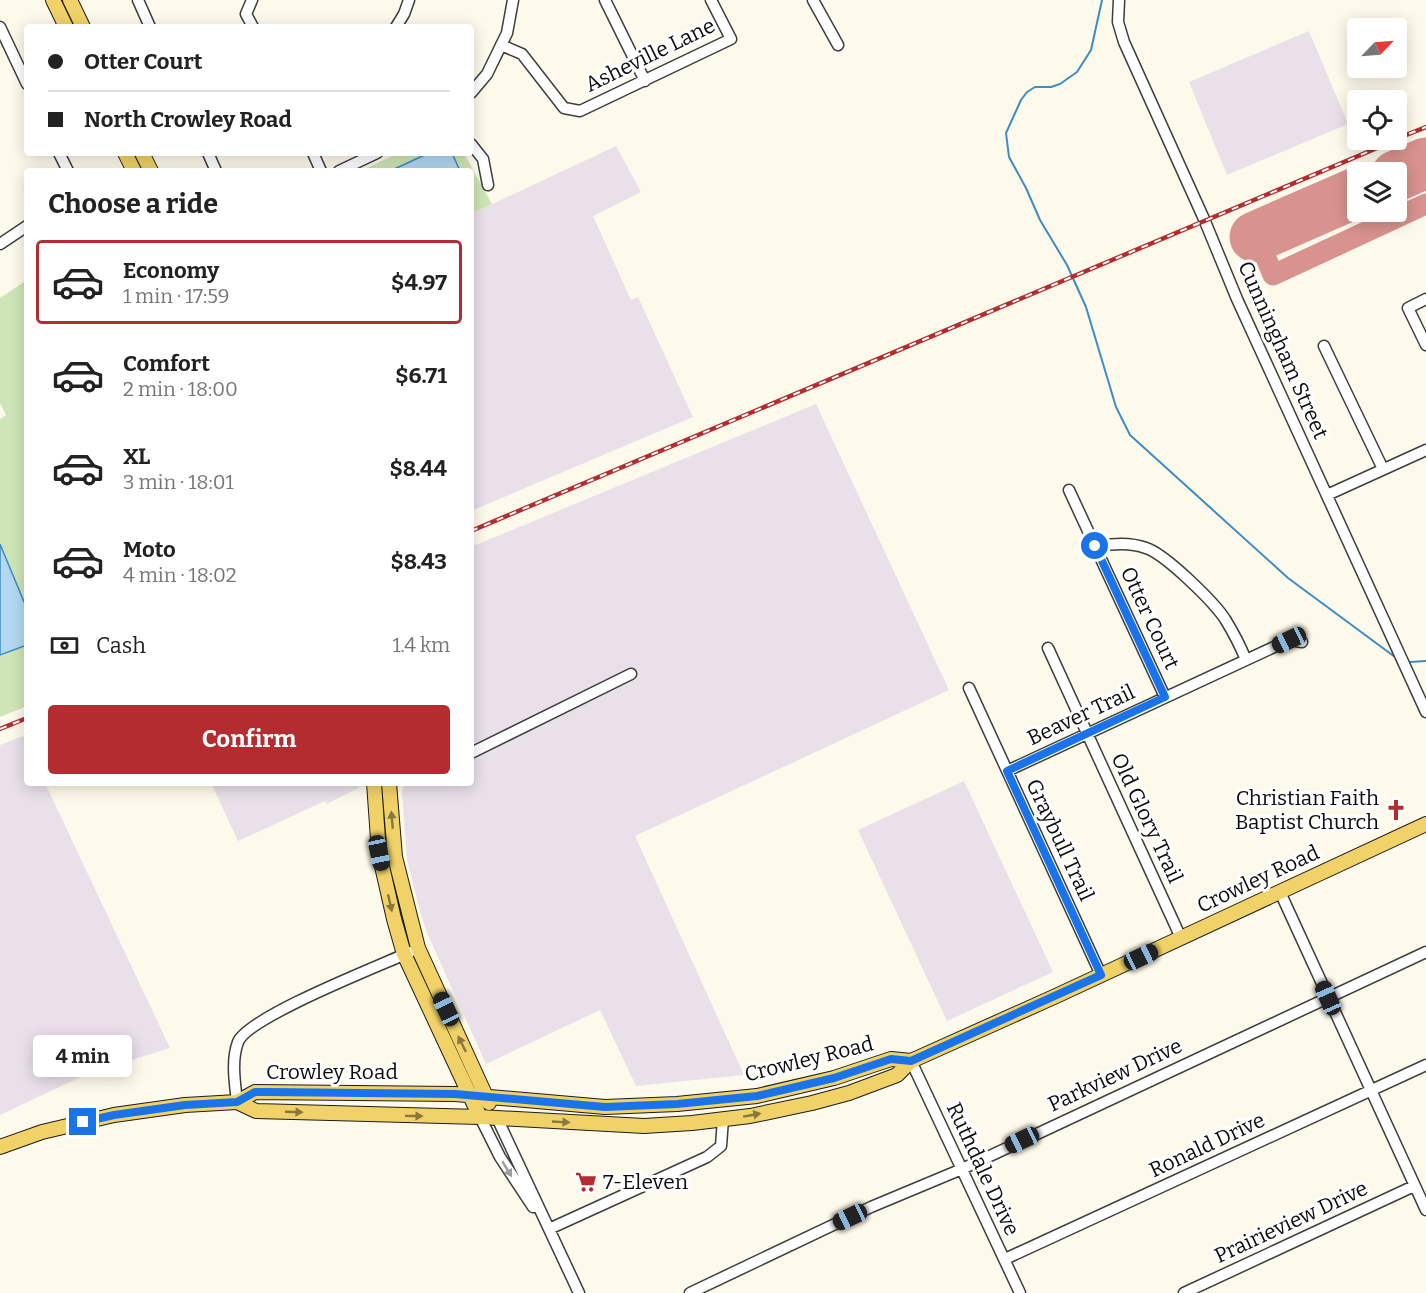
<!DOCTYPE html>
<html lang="en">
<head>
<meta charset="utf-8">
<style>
  :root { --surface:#fff; --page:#f6f6f6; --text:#222; --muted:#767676; --line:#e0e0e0; --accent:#b22c30 }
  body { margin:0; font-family:Bitter,serif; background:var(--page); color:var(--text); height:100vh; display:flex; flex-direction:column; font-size:22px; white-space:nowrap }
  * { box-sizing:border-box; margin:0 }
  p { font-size:20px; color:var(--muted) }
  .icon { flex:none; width:33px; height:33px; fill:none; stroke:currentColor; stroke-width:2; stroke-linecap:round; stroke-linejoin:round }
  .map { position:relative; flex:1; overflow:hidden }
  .drawer { position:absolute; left:24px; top:168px; width:450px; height:618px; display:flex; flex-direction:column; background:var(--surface); border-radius:6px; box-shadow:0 3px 15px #0003 }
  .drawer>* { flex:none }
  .top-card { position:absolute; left:24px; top:24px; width:450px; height:132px; border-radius:6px; box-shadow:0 3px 15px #0003; display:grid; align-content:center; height:132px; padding:0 24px; background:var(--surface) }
  .needle { width:39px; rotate:65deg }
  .controls { position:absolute; left:1347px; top:18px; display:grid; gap:12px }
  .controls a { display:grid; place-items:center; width:60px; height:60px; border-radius:6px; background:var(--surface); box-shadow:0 3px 15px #0003; font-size:30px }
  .end { position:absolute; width:27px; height:27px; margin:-14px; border:8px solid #1a73e8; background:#fff; box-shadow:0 0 0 3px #fff }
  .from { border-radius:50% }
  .bubble { position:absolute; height:42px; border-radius:6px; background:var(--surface); box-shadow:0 3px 15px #0003; font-size:20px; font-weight:700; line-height:42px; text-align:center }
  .car { position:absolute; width:18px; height:36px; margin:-18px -9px; border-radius:8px; box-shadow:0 0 4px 2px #0007; background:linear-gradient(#222 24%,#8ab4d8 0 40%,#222 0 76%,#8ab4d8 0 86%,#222 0) }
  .top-card b { display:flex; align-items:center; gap:21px; height:57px; font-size:22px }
  .top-card b+b { border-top:2px solid var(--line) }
  .top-card i { width:15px; height:15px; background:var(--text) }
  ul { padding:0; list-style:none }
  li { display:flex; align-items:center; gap:18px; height:84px; margin:0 12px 9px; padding:0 12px; border:3px solid transparent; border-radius:6px }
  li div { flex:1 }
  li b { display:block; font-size:22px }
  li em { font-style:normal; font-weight:700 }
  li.active { border-color:var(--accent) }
  li>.icon { width:54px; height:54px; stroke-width:1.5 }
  h2 { padding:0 24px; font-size:27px; line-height:72px }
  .pay { display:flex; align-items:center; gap:15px; height:66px; padding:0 24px; font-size:22px }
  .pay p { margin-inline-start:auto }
  .action { display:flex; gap:12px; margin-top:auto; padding:12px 24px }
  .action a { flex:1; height:69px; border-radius:6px; background:var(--accent); color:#fff; font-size:24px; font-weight:700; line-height:69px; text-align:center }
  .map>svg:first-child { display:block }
  .industrial { fill:#e9e0ea }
  .green { fill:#cee6b7 }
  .water { fill:#b3d9f2; stroke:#3e8cc5; stroke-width:1.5 }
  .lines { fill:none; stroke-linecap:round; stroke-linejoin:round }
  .stream { stroke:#3e8cc5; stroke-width:2 }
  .taxiway { stroke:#d8938e; stroke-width:21 }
  .runway { stroke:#d8938e; stroke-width:51 }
  .minor-casing { stroke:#3e3e3e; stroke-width:13 }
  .major-casing { stroke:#1c1c1c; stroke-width:16 }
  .minor { stroke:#fff; stroke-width:10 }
  .major { stroke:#f0d268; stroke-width:14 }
  .rail-casing { stroke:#b22c30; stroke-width:4.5 }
  .rail { stroke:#fff; stroke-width:2; stroke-dasharray:7; stroke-linecap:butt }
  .oneway { fill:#89783e }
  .oneway2 { fill:#9d9d9d }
  .route { stroke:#1a73e8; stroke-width:8 }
  .labels { text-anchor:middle; stroke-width:6; stroke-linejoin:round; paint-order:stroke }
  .street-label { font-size:21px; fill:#0b0b0b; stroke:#fff }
  .poi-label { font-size:21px; fill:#0b0b0b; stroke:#fff; text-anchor:end }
</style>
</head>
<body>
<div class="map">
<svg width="1426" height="1293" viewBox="0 0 1426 1293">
  <rect width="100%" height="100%" fill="#fefaeb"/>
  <path class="industrial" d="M1309 31 1348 124 1227 175 1189 82Z
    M616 146 641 192 593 216 631 300 638 297 693 417 471 511V214Z
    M816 404 949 690 635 836 744 1075 636 1086 600 1010 486 1064 427 933 420 911 407 859 402 791 405 783H471V547Z
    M23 736 27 744V783H45L170 1048 87 1074 0 1115V745Z
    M964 781 1053 972 947 1021 858 830Z
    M211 783H361L362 786 327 804 325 801 238 841Z"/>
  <path class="green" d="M399 153H464L492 204 471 214V171H360Z
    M27 280V706L0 717V419L6 415 0 403V298Z"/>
  <path class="water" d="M429 153H452L460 171H390Z
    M0 544 27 609V645L0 655Z"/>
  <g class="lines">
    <path class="stream" d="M1102 0 1091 50 1077 72 1060 84 1051 87H1035L1027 92 1021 100 1006 133 1009 157 1026 188 1040 220 1067 265 1086 307 1116 407 1130 435 1288 578 1395 657
      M1410 662 1426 661"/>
    <path class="taxiway" d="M1257 236 1273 275 1426 204"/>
    <path class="runway" d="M1396 176 1426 163
      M1255 237 1358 192"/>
    <defs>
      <path id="minor" d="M138 0 150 27
        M252 0 246 14 253 27
        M605 0 645 81
        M813 0 838 45
        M1119 0 1118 22 1124 42 1204 219 1237 299 1426 712
        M0 27 27 84
        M396 27 404 14 409 0
        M501 45 522 54 564 108 580 111 731 39 711 0
        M471 93 487 74 507 33 513 0
        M471 144 483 159 488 185
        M59 153 68 171
        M208 153 216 171
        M313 153 321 171
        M339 171 377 153
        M0 244 27 226
        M1426 299 1408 308 1426 345
        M1324 346 1383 469
        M1069 490 1165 697
        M1327 495 1426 450
        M1095 546C1113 544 1129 542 1146 548 1165 554 1213 601 1225 619 1233 632 1240 645 1246 660
        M1048 648 1181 938
        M969 688 1101 975
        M471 753 631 674
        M1007 771 1289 640 1302 642
        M1280 892 1426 1210
        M911 1061 1020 1293
        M237 1102C235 1083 231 1061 238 1042 248 1017 379 966 410 952
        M480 1117 500 1157 533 1207
        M497 1118 579 1293
        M549 1229 707 1157 721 1146 723 1119
        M1005 1259 1426 1065
        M690 1293 871 1207 962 1169 1426 952
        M1184 1293 1414 1186"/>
      <path id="major" d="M53 0 66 27
        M70 0 83 27
        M125 153 134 171
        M142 153 151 171
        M374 783 379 853 394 919 404 954 480 1117
        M389 783 395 857 418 948 489 1103
        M237 1102 256 1111 480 1117 644 1126 692 1123 750 1116 812 1103 849 1093 897 1075 911 1061 1056 996 1426 824
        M0 1147 42 1132 114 1115 185 1105 237 1102 255 1092 455 1094 605 1107 677 1104 757 1096 834 1078 891 1059 911 1061"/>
    </defs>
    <use href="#minor" class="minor-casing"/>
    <use href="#major" class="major-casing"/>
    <use href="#minor" class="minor"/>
    <use href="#major" class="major"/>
    <defs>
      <path id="rail" d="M1396 139 1426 127
        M471 531 1396 140
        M0 729 27 718"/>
    </defs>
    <use href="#rail" class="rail-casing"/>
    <use href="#rail" class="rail"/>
  </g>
  <defs><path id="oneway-solid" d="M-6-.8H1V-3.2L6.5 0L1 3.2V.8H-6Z" transform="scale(1.5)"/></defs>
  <g class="oneway">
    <use href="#oneway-solid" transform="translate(392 820) rotate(-95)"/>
    <use href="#oneway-solid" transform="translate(390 903) rotate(77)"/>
    <use href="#oneway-solid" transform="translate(462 1044) rotate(-116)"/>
    <use href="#oneway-solid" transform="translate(294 1112) rotate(2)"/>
    <use href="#oneway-solid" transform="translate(752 1115) rotate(-10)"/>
    <use href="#oneway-solid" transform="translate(414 1116) rotate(1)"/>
    <use href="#oneway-solid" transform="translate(561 1122) rotate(3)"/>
  </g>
  <use class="oneway2" href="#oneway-solid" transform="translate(507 1169) rotate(59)"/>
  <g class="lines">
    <path class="route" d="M83 1122 114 1115 185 1105 237 1102 255 1092H266L455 1094 605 1107 677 1104 757 1096 834 1078 891 1059 911 1061 1101 975 1007 771 1165 697 1095 546"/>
  </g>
  <defs>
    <symbol id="church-bare" viewBox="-9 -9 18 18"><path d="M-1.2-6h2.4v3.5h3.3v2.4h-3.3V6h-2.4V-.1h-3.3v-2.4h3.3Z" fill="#b22c30" stroke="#fff" stroke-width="2.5" paint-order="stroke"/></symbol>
    <symbol id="supermarket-bare" viewBox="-9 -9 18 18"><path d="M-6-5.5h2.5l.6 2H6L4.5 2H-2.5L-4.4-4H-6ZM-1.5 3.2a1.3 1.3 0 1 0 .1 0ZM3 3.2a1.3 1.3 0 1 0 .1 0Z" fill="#b22c30" stroke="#fff" stroke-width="2.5" paint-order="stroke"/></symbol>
  </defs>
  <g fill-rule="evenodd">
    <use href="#church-bare" x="1381" y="795" width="30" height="30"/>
    <use href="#supermarket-bare" x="571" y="1167" width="30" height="30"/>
  </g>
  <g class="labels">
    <g class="street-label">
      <text transform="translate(650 55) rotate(-26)" y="7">Asheville Lane</text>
      <text transform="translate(1283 350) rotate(66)" y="7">Cunningham Street</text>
      <text transform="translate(1150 618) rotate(65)" y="7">Otter Court</text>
      <text transform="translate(1081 715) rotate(-25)" y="7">Beaver Trail</text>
      <text transform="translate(1147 818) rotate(65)" y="7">Old Glory Trail</text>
      <text transform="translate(1060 840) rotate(65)" y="7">Graybull Trail</text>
      <text transform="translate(1258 879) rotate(-25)" y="7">Crowley Road</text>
      <text transform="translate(809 1059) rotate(-14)" y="7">Crowley Road</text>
      <text x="332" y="1079">Crowley Road</text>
      <text transform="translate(1115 1075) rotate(-25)" y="7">Parkview Drive</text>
      <text transform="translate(1207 1145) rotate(-25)" y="7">Ronald Drive</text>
      <text transform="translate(983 1169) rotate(65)" y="7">Ruthdale Drive</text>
      <text transform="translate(1291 1222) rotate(-25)" y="7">Prairieview Drive</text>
    </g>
    <g class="poi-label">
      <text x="1379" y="805">Christian Faith<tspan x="1379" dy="24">Baptist Church</tspan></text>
      <text x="603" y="1189" text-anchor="start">7-Eleven</text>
    </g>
  </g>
</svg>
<div class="controls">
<a><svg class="needle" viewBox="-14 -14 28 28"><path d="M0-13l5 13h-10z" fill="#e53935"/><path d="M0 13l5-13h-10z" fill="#767676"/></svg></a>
<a><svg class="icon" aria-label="locate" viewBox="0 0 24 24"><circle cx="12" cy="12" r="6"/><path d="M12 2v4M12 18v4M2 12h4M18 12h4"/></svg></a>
<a><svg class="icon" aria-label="layers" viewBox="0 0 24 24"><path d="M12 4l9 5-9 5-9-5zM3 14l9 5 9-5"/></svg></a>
</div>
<i class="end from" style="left:1095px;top:546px"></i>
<i class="end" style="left:83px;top:1122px"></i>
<div class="bubble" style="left:33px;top:1035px;width:99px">4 min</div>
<i class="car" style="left:1289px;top:640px;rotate:245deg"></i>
<i class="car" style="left:379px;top:853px;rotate:168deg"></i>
<i class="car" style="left:1141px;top:957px;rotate:65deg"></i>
<i class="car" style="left:1328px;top:998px;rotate:336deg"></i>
<i class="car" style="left:446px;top:1009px;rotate:335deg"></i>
<i class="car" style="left:1022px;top:1140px;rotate:245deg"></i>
<i class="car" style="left:850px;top:1217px;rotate:245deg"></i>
<div class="top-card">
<b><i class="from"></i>Otter Court</b>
<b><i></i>North Crowley Road</b>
</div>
<section class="drawer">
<h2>Choose a ride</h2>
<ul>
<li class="active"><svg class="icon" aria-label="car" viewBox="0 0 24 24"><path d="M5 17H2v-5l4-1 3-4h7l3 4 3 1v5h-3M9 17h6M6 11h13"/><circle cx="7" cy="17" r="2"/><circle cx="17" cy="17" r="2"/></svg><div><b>Economy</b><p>1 min · 17:59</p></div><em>$4.97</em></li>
<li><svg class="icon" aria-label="car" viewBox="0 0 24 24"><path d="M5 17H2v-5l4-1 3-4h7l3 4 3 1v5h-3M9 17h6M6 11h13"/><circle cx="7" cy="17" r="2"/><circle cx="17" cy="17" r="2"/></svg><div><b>Comfort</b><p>2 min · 18:00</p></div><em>$6.71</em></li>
<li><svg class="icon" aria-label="car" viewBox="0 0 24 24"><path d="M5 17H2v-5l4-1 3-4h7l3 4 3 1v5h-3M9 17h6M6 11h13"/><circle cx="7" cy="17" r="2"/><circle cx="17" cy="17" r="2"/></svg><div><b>XL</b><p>3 min · 18:01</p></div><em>$8.44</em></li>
<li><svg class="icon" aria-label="car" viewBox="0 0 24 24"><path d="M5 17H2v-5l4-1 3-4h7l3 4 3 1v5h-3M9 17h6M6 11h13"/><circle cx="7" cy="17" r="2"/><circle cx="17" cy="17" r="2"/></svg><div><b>Moto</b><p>4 min · 18:02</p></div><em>$8.43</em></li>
</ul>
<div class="pay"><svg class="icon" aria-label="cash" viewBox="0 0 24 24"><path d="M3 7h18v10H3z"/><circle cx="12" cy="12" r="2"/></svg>Cash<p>1.4 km</p></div>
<div class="action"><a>Confirm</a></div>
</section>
</div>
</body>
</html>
